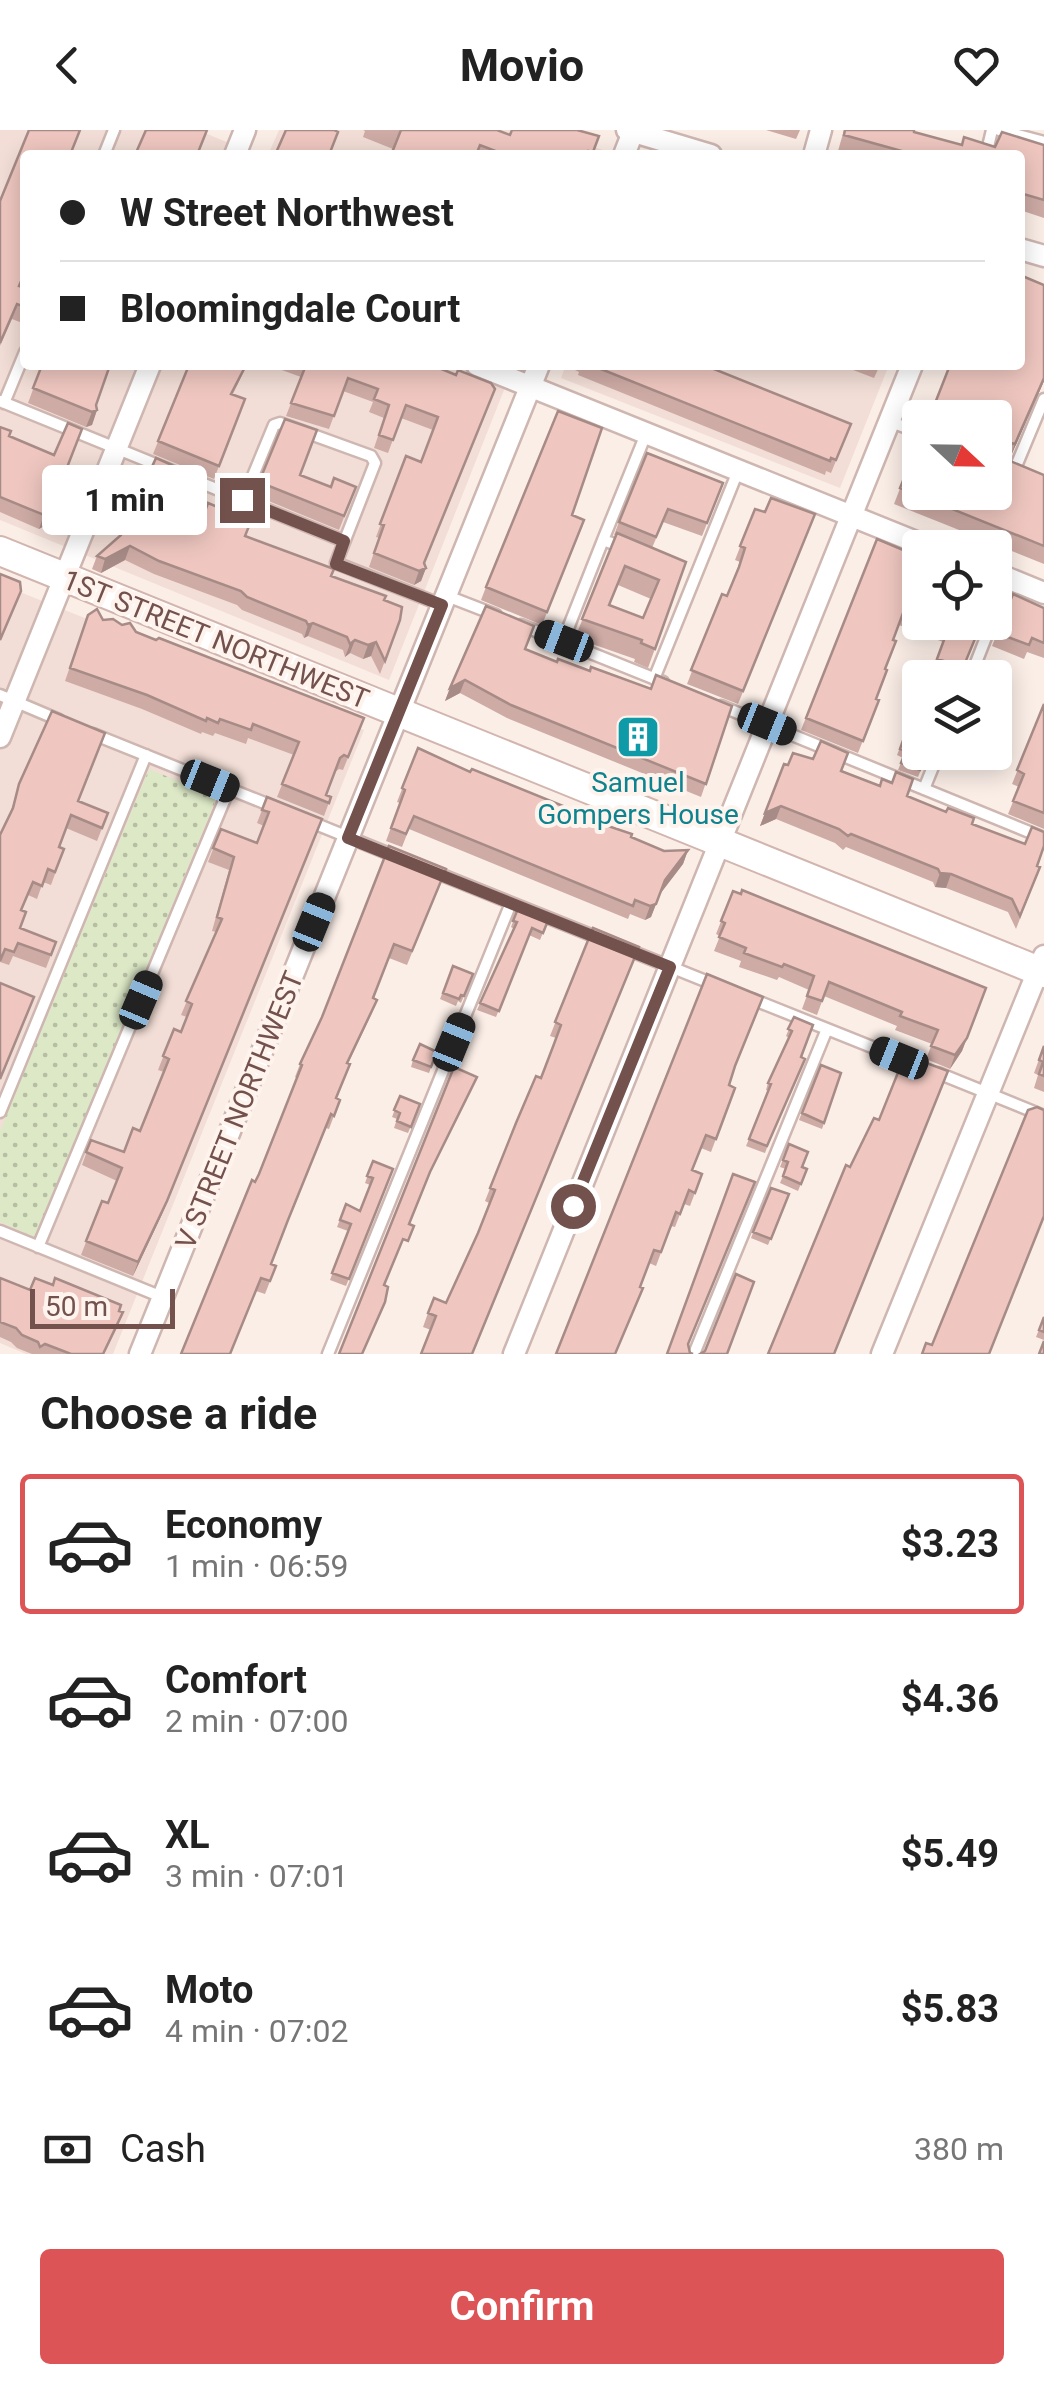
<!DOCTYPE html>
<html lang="en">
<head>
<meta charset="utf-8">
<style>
  :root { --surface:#fff; --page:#f2f2f2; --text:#222; --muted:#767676; --line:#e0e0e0; --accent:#dd5457 }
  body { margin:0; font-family:Roboto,sans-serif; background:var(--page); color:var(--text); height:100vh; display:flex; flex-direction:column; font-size:38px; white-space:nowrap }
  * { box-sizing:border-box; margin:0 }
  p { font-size:32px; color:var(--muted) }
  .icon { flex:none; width:55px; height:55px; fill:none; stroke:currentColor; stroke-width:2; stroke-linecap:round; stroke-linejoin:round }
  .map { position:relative; height:1224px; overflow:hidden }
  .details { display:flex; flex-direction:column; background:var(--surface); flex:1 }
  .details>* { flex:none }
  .hud { position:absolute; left:20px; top:20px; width:1005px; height:220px; border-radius:10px; box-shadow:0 5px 25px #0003; display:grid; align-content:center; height:220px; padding:0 40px; background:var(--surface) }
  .needle { width:65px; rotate:112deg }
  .buttons { position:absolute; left:902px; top:270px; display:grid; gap:20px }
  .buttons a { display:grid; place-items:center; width:110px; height:110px; border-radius:10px; background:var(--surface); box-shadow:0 5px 25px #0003; font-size:50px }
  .scale { position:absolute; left:30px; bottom:25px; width:145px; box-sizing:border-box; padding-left:10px; border:5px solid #73514d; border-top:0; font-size:28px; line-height:35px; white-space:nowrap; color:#73514d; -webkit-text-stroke:8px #fef3ed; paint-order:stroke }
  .end { position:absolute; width:45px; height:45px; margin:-22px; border:12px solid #73514d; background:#fff; box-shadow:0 0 0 5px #fff }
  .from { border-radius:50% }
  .bubble { position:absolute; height:70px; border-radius:10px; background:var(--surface); box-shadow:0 5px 25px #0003; font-size:32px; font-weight:700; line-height:70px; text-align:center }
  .car { position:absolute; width:30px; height:60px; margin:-30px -15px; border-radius:12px; box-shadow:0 0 8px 2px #0007; background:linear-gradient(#222 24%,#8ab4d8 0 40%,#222 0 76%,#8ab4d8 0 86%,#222 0) }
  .hud b { display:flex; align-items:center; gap:35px; height:95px; font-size:38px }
  .hud b+b { border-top:2px solid var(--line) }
  .hud i { width:25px; height:25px; background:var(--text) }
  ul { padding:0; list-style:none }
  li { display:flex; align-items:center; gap:30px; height:140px; margin:0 20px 15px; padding:0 20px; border:5px solid transparent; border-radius:10px }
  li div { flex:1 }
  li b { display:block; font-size:38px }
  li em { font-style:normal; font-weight:700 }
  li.selected { border-color:var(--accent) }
  li>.icon { width:90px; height:90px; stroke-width:1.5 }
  h2 { padding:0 40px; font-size:45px; line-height:120px }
  .pay { display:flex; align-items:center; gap:25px; height:110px; padding:0 40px; font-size:38px }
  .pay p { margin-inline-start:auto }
  .button { display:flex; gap:20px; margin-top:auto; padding:20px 40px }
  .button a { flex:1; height:115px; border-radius:10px; background:var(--accent); color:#fff; font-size:40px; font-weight:700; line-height:115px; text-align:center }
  header { display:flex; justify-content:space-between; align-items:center; height:130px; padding:0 40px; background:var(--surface); font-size:45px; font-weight:700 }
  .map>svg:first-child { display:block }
  .residential { fill:#f2ded6 }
  .park { fill:url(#park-dots) }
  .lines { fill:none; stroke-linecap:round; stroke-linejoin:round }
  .lane-casing { stroke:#ceb6b1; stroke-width:15 }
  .street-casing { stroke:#ceb6b1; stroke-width:25 }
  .secondary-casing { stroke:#d1b5ae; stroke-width:32 }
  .lane { stroke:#fff; stroke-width:10 }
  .street { stroke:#fff; stroke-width:20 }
  .secondary { stroke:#fff; stroke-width:28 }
  .wall { fill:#ceaba5; fill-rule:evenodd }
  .shaded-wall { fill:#a78b86 }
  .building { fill:#efc7c0; stroke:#a78b86; stroke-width:2.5; fill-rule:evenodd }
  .route { stroke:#73514d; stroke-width:12 }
  .labels { text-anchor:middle; stroke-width:8; stroke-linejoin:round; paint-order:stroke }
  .street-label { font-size:28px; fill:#73514d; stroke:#fef3ed }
  .culture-label { font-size:28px; fill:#0d838f; stroke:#fef3ed }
</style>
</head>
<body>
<header><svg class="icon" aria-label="back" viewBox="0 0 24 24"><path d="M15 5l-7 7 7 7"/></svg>Movio<svg class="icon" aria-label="heart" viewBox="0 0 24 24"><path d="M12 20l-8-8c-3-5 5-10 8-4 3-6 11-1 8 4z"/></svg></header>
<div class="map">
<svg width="1044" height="1224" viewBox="0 0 1044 1224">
  <defs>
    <pattern id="park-dots" width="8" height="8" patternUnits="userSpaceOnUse" patternTransform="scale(2.5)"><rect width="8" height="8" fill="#dce8c6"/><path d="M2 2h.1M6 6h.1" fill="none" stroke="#b7bea3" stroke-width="1.8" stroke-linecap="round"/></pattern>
  </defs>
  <rect width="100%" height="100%" fill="#fbeee7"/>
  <path class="residential" d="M0 0H198L257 25H25V235H514L389 550 0 390Z
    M279 0H538L603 20 601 25H268Z
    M566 235H889L840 358 561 248Z
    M0 454 364 600 113 1224H26L0 1213Z"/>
  <path class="park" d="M149 639 217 667 35 1107 0 1092V1001Z"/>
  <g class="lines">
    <defs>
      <path id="lane" d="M999 0 1044 12
        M104 25 114 0
        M986 25 992 0
        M0 271 344 411
        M4 273 25 222
        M889 291 920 303
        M1014 341 1044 269
        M243 370 274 295 280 293 371 326 375 333 336 433 442 475
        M603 410 646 304
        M447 466 496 485
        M995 486 1010 449
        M521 495 663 552
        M563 511 603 410 625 418
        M970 548 992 492
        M654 549 738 341
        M0 565 59 590
        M721 576 1044 708
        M93 604 277 678
        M924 659 939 622
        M311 692 397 727
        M432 741 601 809
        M626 819 713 854
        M752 869 912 933
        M938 943 1044 986
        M0 982 146 625
        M0 1101 162 1167
        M38 1117 229 659
        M328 1224 511 773
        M694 1224 827 899"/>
      <path id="street" d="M627 0 711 25
        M235 25 245 0
        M624 25 633 2
        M814 25 821 0
        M1020 119 1044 126
        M477 235 931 418
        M995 443 1044 463
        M0 607 150 235
        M140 1224 539 235
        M514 1224 912 235
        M882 1224 1044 826"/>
      <path id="secondary" d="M0 421 1044 843"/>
    </defs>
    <use href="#lane" class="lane-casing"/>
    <use href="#street" class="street-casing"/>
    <use href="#secondary" class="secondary-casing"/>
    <use href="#lane" class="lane"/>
    <use href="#street" class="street"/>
    <use href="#secondary" class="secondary"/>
  </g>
  <path class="wall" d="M363 0H497L510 5 599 6 592 25H391L393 19 363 7 365 1Z
    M766 0H800L796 9Z
    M844 0H914V2L961 15 995 17 1044 15V88L1020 80V25H853L838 21Z
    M25 25V145L20 156 25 158V194L12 189 0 216V71Z
    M42 235 96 275 97 280 92 295 86 297 28 273Z
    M189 235H247L233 264 245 269 214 349 153 324Z
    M268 235H432L456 245 424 434 426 438 421 451 414 455 369 437 379 408 376 407 406 326 421 332 433 300 401 288 388 323 374 318 384 288 369 282 373 272 343 261 329 299 286 286 301 247Z
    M577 235H704L851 294 831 343 826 341 825 345 578 245 579 242 575 240Z
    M840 235H880L874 248Z
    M950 235 1044 251 1009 330 1002 328 1044 345V434L894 374 911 330 909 329 920 298 995 362V288H930Z
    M0 297 9 306 52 376 49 393 39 399 0 382Z
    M300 345 331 357H356L339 400 254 365 259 352Z
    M723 353 702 406 663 392 652 418 686 432 648 538 634 532 635 529 575 508 616 406 614 405 619 392ZM618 455 651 469 643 488 609 475Z
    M160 368 384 470 400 490 380 544 371 526 363 529 350 523 345 527 343 520 308 506 304 508 302 504 242 480 237 475 154 444 125 430 101 443 92 439 97 426Z
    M755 379 765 382 815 384 738 574 687 554 722 464 727 466 740 432 735 430Z
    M572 385 584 390 542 495 481 470 486 457Z
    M877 409 920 427V492H983L939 544 932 541 943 512 899 495 893 510 877 569 879 570 858 623 801 600Z
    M1013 464 1044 478V528L1027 522 1024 529 992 516Z
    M88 485 364 588 343 640 339 639 335 642 326 665 331 667 324 686 277 667 294 625 248 608 246 614 215 603 213 606 202 602 201 604 142 579 65 551Z
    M525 519 557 532 651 559 732 576 701 667 507 588 460 563 445 571 450 558Z
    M1044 574V699L1008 684 1019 657 1012 654Z
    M905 605 928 622 918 647 898 640 903 628 897 625Z
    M418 618 470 642 664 721 688 720 683 734 660 764 651 787 645 790 630 784 628 789 409 699 402 717 386 711 400 673 397 672Z
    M784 634 841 641 907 666 972 694 1040 737 1016 799 1008 782 946 758 935 757 933 752 846 717 843 720 835 713 776 689 760 696Z
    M19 654 78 671 108 683 97 711 66 698 59 717 64 719 51 755 43 752 37 769 28 765 22 780 20 798 56 812 46 838 13 826 9 835 0 832 10 684Z
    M267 667 322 689 162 1084 133 1146 81 1125 102 1071 108 1073 117 1051 82 1035 91 1010 124 1022 140 1001 164 942 158 940 174 899 181 902 187 887 181 885 216 802 212 801 229 740 208 732 221 699 257 713 264 696 257 693Z
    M446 739 407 835 389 828 373 868 377 870 372 883 348 934 337 968 335 983 329 999 326 998 283 1103 271 1134 276 1136 265 1164 256 1161 255 1052 297 948 295 947 300 934Z
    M733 761 986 858 962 921 950 939 926 929 932 914 895 900 897 896 824 866 817 885 802 879 809 860 779 847 777 850 739 837 741 831 714 821 720 806 716 804Z
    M519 776 549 788 540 810 529 805 496 887 477 880 514 799 511 797Z
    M593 798 639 817 634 830 472 1224H421L431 1200 423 1197 428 1183 434 1168 446 1173 478 1103 489 1073 485 1071 516 993 536 946 541 948 553 918 556 908 550 906Z
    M453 836 473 844 461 873 458 871 456 876 440 869Z
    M794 887 813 895 765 1023 746 1016 769 961 766 960 768 953 789 908 786 906Z
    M1044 916V962L1034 958 1038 945 1034 943Z
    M437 922 429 943 411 937 413 930Z
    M821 935 841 943 822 999 799 990Z
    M734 941 729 955 735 958 711 1022 701 1018 693 1040 702 1044 690 1076 684 1074 675 1097 671 1096 656 1136 649 1133 640 1157 638 1172 556 1224Z
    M400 966 420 974 408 1003 394 998 397 989 392 987Z
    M789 1014 802 1037 807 1039 798 1061 780 1053 786 1039 780 1037Z
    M373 1031 393 1039 346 1156 330 1150 348 1101 337 1097 346 1074 360 1081 370 1055 365 1053Z
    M771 1058 789 1064 768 1115 751 1108Z
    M0 1148 30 1160 119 1181 118 1196 104 1224H32L17 1218 11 1212 0 1207Z
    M1044 1187V1210L1036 1207Z"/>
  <path class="shaded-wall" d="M1044 248V251L1009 330 1015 314Z
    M97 280 92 295 86 297 92 282Z
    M54 380 49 393 39 399 44 385Z
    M130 416 125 430 101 443 105 429Z
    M426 438 421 451 414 455 419 441Z
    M313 493 308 506 304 508 308 495Z
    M355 510 350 523 345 527 350 514Z
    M376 512 371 526 363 529 368 515Z
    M465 550 460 563 445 571 450 558Z
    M781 676 776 689 760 696 765 683Z
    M317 702 162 1084 133 1146 138 1132Z
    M688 720 683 734 660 764 665 750Z
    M940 743 951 744 946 758 935 757Z
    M656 774 651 787 645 790 650 776Z
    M967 908 962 921 950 939 955 925Z"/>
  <path class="building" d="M29 0H80L70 25H25V142L19 156 25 158V177L17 174 0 213V71Z
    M146 0H207L197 25H135Z
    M286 0H334L338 2 329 25H275Z
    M401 0H497L510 5 512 0H577L599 6 593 22 588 21 586 25H506L480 15 476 25H391Z
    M845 0H914V2L962 15 964 7 995 17 1002 2 1044 15V70L1020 63V25H916L844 5Z
    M1020 145 1044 155V248L1015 314 998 310 995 315V288H963L948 281 945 288H933L932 281 950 235H1020Z
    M42 235H110L96 275 97 280 92 282 33 258Z
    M189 235H246L231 264 245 269 219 336 158 311Z
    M306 235H432L456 245 458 240 491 253 495 259 424 433 426 438 419 441 374 423 384 395 380 394 406 326 421 332 438 287 406 275 393 310 379 305 389 275 374 269 378 259 348 248 334 286 291 273Z
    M591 235H704L851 294 836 330 831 328 830 331Z
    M558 281 602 298 572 385 584 390 547 482 486 457Z
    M285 289 317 300 300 345 331 357 334 348 356 357 344 386 259 352Z
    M68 293 82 299 52 376 54 380 44 385 0 367V297L11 301 9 306 54 325Z
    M920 298V362H995V323L998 326 1044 345V416L900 358 918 314 915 313Z
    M647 323 723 353 707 393 668 379 656 407 619 392Z
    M156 328 172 335 159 368 204 384 208 373 251 391 245 406 334 439 331 446 386 466 384 470 402 477 400 490 385 531 376 512 368 515 355 510 350 514 347 507 313 493 308 495 306 491 247 467 241 461 159 431 130 416 105 429 97 426 121 405Z
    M771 368 815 384 743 561 691 540 722 464 727 466 739 437 745 418 740 416 755 379 765 382Z
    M617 403 686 432 655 519 641 513 642 510 582 489ZM625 436 659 450 643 488 609 475Z
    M877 409 920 427V489L903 483 893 510 896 511 885 539 887 540 876 569 879 570 863 611 806 588Z
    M0 444 20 452 21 461 0 510Z
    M1013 464 1044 478V513L1032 508 1029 515 997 503Z
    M486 476 534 496 525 519 557 532 558 529 590 541 591 537 651 559 656 545 732 576 706 654 511 575 465 550 450 558Z
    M97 479 103 490 113 489 122 495 130 493 136 502 156 510 159 508 364 588 348 627 344 625 340 628 326 665 331 667 329 673 282 654 299 612 253 594 251 600 220 589 218 593 207 588 206 591 147 565 70 538 88 485Z
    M929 492H982L962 540 980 548H937L944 531 937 529 948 499Z
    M1044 574V683L1013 671 1024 644 1017 640Z
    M52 581 105 603 78 671 108 683 102 698 71 685 59 717 64 719 55 742 48 739 42 756 33 752 21 780 26 782 20 798 56 812 51 825 18 813 14 822 5 819 0 831V705L13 678 19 654Z
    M905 605 920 611V622H928L920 640 901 633 906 621 900 619Z
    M821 611 848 623 841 641 880 656 882 649 892 653 896 642 913 649 907 666 946 682 948 678 974 688 972 694 1025 714 1032 697 1044 702V716L1037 736 1040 737 1020 786 1012 769 951 744 940 743 938 739 851 704 848 706 839 699 781 676 765 683 784 634 788 635 793 623 813 629Z
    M418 618 470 642 472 639 573 680 572 684 632 704 631 707 664 721 688 720 665 750 656 774 650 776 635 770 633 776 414 686 406 704 391 698 405 660 402 658Z
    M267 667 322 689 167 1071 138 1132 86 1111 102 1071 108 1073 122 1038 86 1022 91 1010 124 1022 133 998 140 1001 169 929 163 926 174 899 181 902 192 874 186 871 222 789 217 787 234 727 213 718 221 699 257 713 269 682 262 680Z
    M389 716 446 739 412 821 394 814 373 868 377 870 347 933 350 934 336 968 340 970 334 986 331 984 288 1090 271 1134 276 1136 270 1151 261 1148 230 1224H181L252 1050 255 1052 259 1044 302 935 300 934 322 887Z
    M742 760 986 858 967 908 955 925 931 916 938 900 900 886 902 882 829 852 822 871 807 866 814 846 784 834 782 837 744 823 746 818 719 807 725 793 721 791 733 761 741 764Z
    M519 776 549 788 543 803 532 798 499 881 480 873 517 792 513 791Z
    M593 798 639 817 472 1224H421L436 1186 428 1183 434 1168 446 1173 478 1103 495 1060 490 1058 516 993 536 946 541 948 554 914 561 895 555 892Z
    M453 836 473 844 464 866 461 865 459 869 443 863Z
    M707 844 763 867 735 936 729 955 735 958 716 1009 706 1005 692 1040 702 1044 695 1063 689 1060 680 1084 676 1082 661 1122 654 1120 640 1157 643 1158 615 1224H556Z
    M0 853 34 867 0 949Z
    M794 887 813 895 801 927 805 929 767 1016 749 1009 771 954 768 953 792 901 788 899Z
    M420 914 437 922 431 937 413 930Z
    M1044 916V946L1039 944 1043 932 1039 930Z
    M905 925 948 941 834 1224H768L846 1035 850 1037 874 988 879 990Z
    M821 935 841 943 824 993 802 983Z
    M454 937 477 947 430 1042 409 1094 414 1096 408 1111 403 1109 384 1155 388 1157 385 1172 362 1224H339Z
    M400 966 420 974 411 997 397 991 400 983 394 980Z
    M1037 977 1044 980V1086L989 1224H922L926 1213 932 1215 1028 980Z
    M789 1014 808 1022 802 1037 807 1039 801 1054 783 1046 788 1032 783 1030Z
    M373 1031 393 1039 349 1149 332 1143 351 1094 340 1090 346 1074 360 1081 373 1048 367 1046Z
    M733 1044 755 1052 688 1214 690 1223 693 1224H667Z
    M771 1058 789 1064 771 1109 753 1102Z
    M736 1144 754 1152 727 1224H700L705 1221Z
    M0 1148 30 1160 35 1148 53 1155 55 1148 121 1175 119 1181 123 1182 103 1224H71L45 1214 40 1217 38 1212 22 1205 16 1198 0 1192Z
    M1044 1187V1202L1039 1200Z
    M1044 1211V1224H1039Z"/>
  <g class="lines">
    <path class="route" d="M242 370 344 411 336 434 442 475 348 708 670 837 573 1076"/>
  </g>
  <defs>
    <symbol id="building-square" viewBox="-11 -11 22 22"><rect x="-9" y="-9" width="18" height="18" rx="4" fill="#0f9aa8" stroke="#fef3ed"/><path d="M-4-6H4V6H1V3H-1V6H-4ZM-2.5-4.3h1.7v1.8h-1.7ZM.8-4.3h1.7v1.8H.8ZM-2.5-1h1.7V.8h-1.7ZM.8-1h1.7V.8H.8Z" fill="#fff"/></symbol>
  </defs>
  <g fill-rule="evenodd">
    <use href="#building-square" x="613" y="582" width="50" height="50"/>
  </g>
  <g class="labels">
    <g class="street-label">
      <text transform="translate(216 509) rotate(22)" y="10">1ST STREET NORTHWEST</text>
      <text transform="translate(239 980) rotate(-68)" y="10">V STREET NORTHWEST</text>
    </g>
    <g class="culture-label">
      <text x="638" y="662">Samuel<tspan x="638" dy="32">Gompers House</tspan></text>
    </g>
  </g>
</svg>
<div class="buttons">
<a><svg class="needle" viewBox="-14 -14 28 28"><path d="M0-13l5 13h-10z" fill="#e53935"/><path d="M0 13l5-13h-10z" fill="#767676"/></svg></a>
<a><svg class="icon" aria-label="locate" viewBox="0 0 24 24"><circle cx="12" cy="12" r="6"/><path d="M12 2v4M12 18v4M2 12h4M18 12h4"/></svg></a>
<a><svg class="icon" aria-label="layers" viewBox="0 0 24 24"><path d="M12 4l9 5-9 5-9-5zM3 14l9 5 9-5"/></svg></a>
</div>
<div class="scale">50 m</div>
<i class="end from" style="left:573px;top:1076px"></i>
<i class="end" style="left:242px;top:370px"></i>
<div class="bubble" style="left:42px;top:335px;width:165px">1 min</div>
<i class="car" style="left:564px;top:511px;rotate:291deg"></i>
<i class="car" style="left:767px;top:594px;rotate:112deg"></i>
<i class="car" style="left:210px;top:651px;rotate:112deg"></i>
<i class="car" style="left:314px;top:792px;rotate:22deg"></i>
<i class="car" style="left:141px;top:870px;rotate:23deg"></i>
<i class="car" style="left:454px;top:912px;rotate:22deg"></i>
<i class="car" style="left:899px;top:928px;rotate:292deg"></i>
<div class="hud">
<b><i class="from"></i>W Street Northwest</b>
<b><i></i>Bloomingdale Court</b>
</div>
</div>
<section class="details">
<h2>Choose a ride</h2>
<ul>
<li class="selected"><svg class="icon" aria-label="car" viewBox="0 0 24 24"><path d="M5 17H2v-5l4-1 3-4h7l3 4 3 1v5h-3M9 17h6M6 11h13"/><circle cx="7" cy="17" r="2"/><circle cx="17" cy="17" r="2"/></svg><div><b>Economy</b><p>1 min · 06:59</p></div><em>$3.23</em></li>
<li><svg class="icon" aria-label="car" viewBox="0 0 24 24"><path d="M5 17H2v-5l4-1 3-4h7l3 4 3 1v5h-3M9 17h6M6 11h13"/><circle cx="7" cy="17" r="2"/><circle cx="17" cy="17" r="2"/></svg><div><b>Comfort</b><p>2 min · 07:00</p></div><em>$4.36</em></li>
<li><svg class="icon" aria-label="car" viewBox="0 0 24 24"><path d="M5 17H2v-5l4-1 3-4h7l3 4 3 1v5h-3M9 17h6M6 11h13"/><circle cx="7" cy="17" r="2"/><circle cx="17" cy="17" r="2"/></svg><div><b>XL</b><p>3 min · 07:01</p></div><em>$5.49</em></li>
<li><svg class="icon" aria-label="car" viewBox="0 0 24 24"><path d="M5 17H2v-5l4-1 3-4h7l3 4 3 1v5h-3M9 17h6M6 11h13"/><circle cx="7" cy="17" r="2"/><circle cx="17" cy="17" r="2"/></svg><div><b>Moto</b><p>4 min · 07:02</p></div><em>$5.83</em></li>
</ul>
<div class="pay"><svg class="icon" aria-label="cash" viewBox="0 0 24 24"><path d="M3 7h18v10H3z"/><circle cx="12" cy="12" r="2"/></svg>Cash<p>380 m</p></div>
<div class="button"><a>Confirm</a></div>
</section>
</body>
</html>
